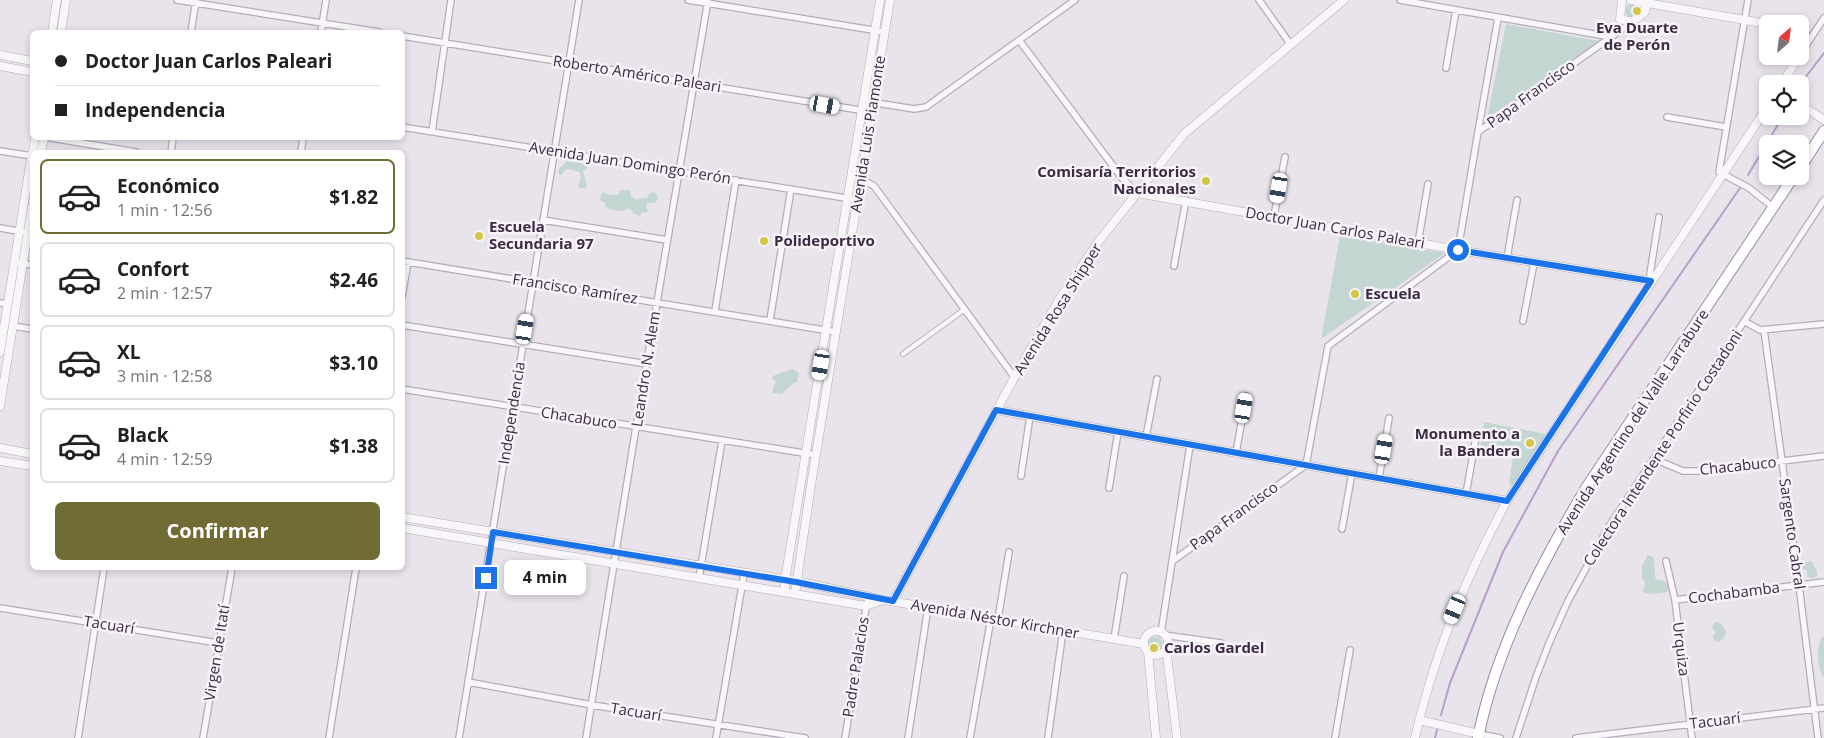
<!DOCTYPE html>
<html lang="es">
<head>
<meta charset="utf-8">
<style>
  :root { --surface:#fff; --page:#f2f2f2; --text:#202124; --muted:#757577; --line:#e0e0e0; --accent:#716c33 }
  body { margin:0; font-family:"Open Sans",sans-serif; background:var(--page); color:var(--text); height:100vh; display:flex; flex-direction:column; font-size:19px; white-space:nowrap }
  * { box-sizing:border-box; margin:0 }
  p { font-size:16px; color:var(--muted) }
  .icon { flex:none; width:28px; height:28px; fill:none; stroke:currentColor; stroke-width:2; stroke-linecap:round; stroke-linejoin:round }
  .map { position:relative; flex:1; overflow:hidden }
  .sheet { position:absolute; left:30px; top:150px; width:375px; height:420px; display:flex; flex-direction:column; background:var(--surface); border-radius:8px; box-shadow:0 2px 8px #0003 }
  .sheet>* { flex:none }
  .banner { position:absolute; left:30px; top:30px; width:375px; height:110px; border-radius:8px; box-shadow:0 2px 8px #0003; display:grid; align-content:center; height:110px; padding:0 25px; background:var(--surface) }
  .needle { width:32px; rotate:28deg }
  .controls { position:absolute; left:1759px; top:15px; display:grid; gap:10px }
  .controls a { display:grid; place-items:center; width:50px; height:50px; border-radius:8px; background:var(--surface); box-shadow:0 2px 8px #0003; font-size:25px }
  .end { position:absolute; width:22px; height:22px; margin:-11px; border:6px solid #1a73e8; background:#fff; box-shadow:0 0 0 2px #fff }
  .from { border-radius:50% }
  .bubble { position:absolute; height:35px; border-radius:8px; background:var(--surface); box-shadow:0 2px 8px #0003; font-size:16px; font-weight:700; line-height:35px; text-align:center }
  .car { position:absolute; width:15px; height:30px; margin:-15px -8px; border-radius:6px; box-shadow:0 0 4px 1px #0007; background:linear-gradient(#fff 24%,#345 0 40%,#fff 0 76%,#345 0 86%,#fff 0) }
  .banner b { display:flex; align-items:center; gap:18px; height:48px; font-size:19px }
  .banner b+b { border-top:1px solid var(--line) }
  .banner i { width:12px; height:12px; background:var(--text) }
  ul { padding:9px 0 0; list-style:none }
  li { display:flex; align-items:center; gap:15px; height:75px; margin:0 10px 8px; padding:0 15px; border:2px solid var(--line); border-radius:8px }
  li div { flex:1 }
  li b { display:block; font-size:19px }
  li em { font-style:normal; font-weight:700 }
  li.selected { border-color:var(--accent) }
  li>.icon { width:45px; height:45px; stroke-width:1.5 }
  .cta { display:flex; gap:10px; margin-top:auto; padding:10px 25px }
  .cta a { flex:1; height:58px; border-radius:8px; background:var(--accent); color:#fff; font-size:20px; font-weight:700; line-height:58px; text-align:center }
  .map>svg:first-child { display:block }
  .green { fill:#c4d6d2 }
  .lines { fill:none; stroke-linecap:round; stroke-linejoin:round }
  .stream { stroke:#b99dcc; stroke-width:2 }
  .pedestrian-casing { stroke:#b5acb9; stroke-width:6 }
  .minor-casing { stroke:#b5acb9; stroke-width:8 }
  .tertiary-casing { stroke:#b5acb9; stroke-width:9 }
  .trunk-casing { stroke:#9b8aa3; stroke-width:12 }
  .pedestrian { stroke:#f8f6f9; stroke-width:4.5 }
  .minor { stroke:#f8f6f9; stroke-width:5.5 }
  .tertiary { stroke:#f8f6f9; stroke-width:8 }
  .trunk { stroke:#fff; stroke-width:10 }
  .route { stroke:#1a73e8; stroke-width:6 }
  .poi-dot { fill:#d3c745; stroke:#f7f3f9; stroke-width:2 }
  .labels { text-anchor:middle; stroke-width:5; stroke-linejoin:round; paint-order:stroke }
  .poi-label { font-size:15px; font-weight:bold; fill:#3d2a44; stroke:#f7f3f9; text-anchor:start }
  .street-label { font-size:15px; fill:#3d2a44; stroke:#f7f3f9 }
</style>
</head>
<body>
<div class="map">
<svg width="1824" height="738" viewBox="0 0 1824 738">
  <rect width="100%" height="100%" fill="#e9e3eb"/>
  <path class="green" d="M1629 4H1637L1640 7 1639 12 1631 18 1627 16 1625 10Z
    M1506 24 1599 41 1487 119Z
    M567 161 588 164 587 168 583 171 587 186 585 188H579L578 186 581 178 580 172 566 169 561 175 558 174 559 169Z
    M621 190H630L631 196 635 199 647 198 650 193 655 192 658 197 656 202 648 203 646 206 648 211 646 213 643 212 639 216 633 213 630 208 622 211 607 209 605 203 600 200 602 192 610 195H618Z
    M1340 236 1445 253 1321 339Z
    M792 369 799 373 797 382 792 384 782 394 773 393V387L776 382 772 378 773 376Z
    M1484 422 1546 434 1513 487 1509 483 1513 457 1480 450Z
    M1648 555 1653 557 1654 560 1655 577 1657 580C1662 579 1667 582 1669 587L1667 592 1649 594 1643 592 1645 583 1642 578V566Z
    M1808 561 1812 562 1817 571V576L1813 578 1807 577V571L1803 569V565Z
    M1715 622 1721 623 1726 632 1724 638 1718 642 1714 640 1713 636 1716 632 1712 628Z
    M1822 636 1824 637V678C1817 668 1816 647 1822 636Z
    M1147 645a8 8 0 1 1 16 0a8 8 0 1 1-16 0Z"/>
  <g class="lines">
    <path class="stream" d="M1801 83 1824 53
      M1748 175 1783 116
      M1441 715 1450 683 1503 552 1558 451 1740 188
      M1435 738 1437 730"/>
    <defs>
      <path id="pedestrian" d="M903 354 965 309"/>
      <path id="minor" d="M177 0 379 32
        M688 0 885 32
        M1259 0 1291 45
        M1400 0 1611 37
        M1748 0 1719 172 1749 188 1774 208
        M191 32 196 0
        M321 32 326 0
        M402 36 872 112
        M1019 40 1122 178 1137 193
        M1803 50 1824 18
        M1446 68 1456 10
        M864 101 914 109 926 107 1075 0
        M1667 117 1726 127
        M402 127 858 200
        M432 132 451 0
        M1478 132 1498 18
        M51 138 136 152
        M0 151 32 156
        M171 152 173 138
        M301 152 303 138
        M852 174 874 186 1015 378
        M1274 216 1285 157
        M543 220 667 240
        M0 228 23 232
        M1418 243 1428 184
        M1507 258 1517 200
        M402 261 836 332
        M20 263 32 265
        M1174 266 1186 200
        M1651 281 1650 274 1659 217
        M402 296 408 262
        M0 303 8 304
        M715 311 736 180
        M770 320 791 189
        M1523 321 1534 263
        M1744 321 1760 330 1824 324
        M402 325 647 364
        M13 326 32 329
        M1764 330 1799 585 1818 738
        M402 389 816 455
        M1146 437 1157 379
        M1236 453 1246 396
        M1654 459 1683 471H1700L1824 456
        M1021 476 1030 416
        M1379 478 1389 418
        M1109 488 1118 432
        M1466 494 1476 437
        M1342 529 1352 473
        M1174 560 1306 465 1328 346 1458 250 1478 132 1632 22
        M1666 561 1675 600 1692 738
        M699 578 722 441
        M1675 600 1824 582
        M0 608 218 643
        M998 619 1009 552
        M1161 633 1190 445
        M1164 635 1221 643
        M1114 639 1124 576
        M468 682 592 705 805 738
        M1479 734 1500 738
        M78 738 104 568
        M203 738 232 568
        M329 738 356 568
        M459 738 579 0
        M586 738 636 427 708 0
        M716 738 744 574
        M845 738 867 602
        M908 738 928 607
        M970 738 991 618
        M1048 738 1063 630
        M1335 738 1350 650
        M1516 738 1536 677 1550 641 1568 601 1608 528 1824 200
        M1576 738 1824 708"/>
      <path id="tertiary" d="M1622 0 1620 19 1632 22 1645 12 1647 3 1631 0
        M1647 3 1768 24
        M52 32 57 0
        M61 32 66 0
        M1800 35C1805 40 1803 49 1800 55
        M0 55 32 61
        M0 66 32 72
        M1782 84 1799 56
        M1800 104 1824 120
        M33 152 35 138
        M41 152 44 138
        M1137 193 1458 250 1651 281
        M0 352 32 153
        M0 406 32 207
        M996 410 1507 501
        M0 448 32 454
        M0 461 32 466
        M402 517 796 581 884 600 1144 644
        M402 528 866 606 883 600
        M785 592V580L880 0
        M795 594 811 485 890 0
        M893 601 1019 369 1060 298 1099 241 1184 134 1344 0
        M1144 643a12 12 0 1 1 24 0a12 12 0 1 1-24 0Z
        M1166 647 1177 738
        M1148 652 1156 738
        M1419 720 1479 734
        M1415 738C1434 654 1466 576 1507 501L1768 106"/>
      <path id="trunk" d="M1800 168 1824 131
        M1478 738C1496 648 1540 566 1586 488L1794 176"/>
    </defs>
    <use href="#pedestrian" class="pedestrian-casing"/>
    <use href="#minor" class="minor-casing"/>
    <use href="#tertiary" class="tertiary-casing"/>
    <use href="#trunk" class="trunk-casing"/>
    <use href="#pedestrian" class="pedestrian"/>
    <use href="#minor" class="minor"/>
    <use href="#tertiary" class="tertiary"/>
    <use href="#trunk" class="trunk"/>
  </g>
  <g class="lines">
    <path class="route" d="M486 578 493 532 796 582 893 601 996 410 1507 501 1651 281 1458 250"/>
  </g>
  <g class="poi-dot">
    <circle cx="1637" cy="11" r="5"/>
    <circle cx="1206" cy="181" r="5"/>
    <circle cx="479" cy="236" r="5"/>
    <circle cx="764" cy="241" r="5"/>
    <circle cx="1355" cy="294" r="5"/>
    <circle cx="1530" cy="443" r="5"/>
    <circle cx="1154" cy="648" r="5"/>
  </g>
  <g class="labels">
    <g class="poi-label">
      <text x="1637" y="33" text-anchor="middle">Eva Duarte<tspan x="1637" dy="17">de Perón</tspan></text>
      <text x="1196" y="177" text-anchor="end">Comisaría Territorios<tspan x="1196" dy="17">Nacionales</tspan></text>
      <text x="489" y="232">Escuela<tspan x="489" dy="17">Secundaria 97</tspan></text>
      <text x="774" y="246">Polideportivo</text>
      <text x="1365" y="299">Escuela</text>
      <text x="1520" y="439" text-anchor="end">Monumento a<tspan x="1520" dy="17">la Bandera</tspan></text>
      <text x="1164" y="653">Carlos Gardel</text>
    </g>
    <g class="street-label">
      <text transform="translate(637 74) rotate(9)" y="5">Roberto Américo Paleari</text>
      <text transform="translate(1531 94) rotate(-36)" y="5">Papa Francisco</text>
      <text transform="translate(868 134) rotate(-81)" y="5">Avenida Luis Piamonte</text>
      <text transform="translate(630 163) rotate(9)" y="5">Avenida Juan Domingo Perón</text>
      <text transform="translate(1335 228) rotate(10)" y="5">Doctor Juan Carlos Paleari</text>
      <text transform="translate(575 289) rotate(9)" y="5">Francisco Ramírez</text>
      <text transform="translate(1058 309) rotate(-58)" y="5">Avenida Rosa Shipper</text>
      <text transform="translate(646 369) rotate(-81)" y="5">Leandro N. Alem</text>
      <text transform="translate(512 413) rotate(-81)" y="5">Independencia</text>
      <text transform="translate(579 418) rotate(9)" y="5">Chacabuco</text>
      <text transform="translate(1633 422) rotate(-57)" y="5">Avenida Argentino del Valle Larrabure</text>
      <text transform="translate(1663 448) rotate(-57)" y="5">Colectora Intendente Porfirio Costadoni</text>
      <text transform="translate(1738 466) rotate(-6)" y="5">Chacabuco</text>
      <text transform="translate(1234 516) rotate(-36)" y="5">Papa Francisco</text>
      <text transform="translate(1792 534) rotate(82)" y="5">Sargento Cabral</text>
      <text transform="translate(1734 593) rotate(-7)" y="5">Cochabamba</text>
      <text transform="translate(995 619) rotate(10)" y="5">Avenida Néstor Kirchner</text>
      <text transform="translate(109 625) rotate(9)" y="5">Tacuarí</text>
      <text transform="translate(1681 649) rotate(83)" y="5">Urquiza</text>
      <text transform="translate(217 653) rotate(-81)" y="5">Virgen de Itatí</text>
      <text transform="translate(856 667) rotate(-81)" y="5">Padre Palacios</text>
      <text transform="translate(636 712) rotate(9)" y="5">Tacuarí</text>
      <text transform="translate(1715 721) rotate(-7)" y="5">Tacuarí</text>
    </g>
  </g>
</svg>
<div class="controls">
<a><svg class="needle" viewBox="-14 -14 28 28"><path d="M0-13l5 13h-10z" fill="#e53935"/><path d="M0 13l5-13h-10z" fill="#757577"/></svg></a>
<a><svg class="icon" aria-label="locate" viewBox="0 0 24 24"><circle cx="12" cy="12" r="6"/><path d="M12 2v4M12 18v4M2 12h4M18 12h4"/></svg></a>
<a><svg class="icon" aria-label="layers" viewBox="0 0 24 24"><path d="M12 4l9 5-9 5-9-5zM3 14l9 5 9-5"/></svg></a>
</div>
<i class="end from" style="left:1458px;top:250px"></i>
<i class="end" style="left:486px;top:578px"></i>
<div class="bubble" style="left:504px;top:560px;width:82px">4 min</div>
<i class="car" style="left:825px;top:105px;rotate:100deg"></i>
<i class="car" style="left:1279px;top:188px;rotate:190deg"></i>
<i class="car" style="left:525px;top:329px;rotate:10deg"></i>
<i class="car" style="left:821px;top:365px;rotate:189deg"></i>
<i class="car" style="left:1244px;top:408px;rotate:10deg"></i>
<i class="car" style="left:1384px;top:449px;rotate:10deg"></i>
<i class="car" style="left:1455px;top:609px;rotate:203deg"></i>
<div class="banner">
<b><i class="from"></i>Doctor Juan Carlos Paleari</b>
<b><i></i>Independencia</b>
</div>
<section class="sheet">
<ul>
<li class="selected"><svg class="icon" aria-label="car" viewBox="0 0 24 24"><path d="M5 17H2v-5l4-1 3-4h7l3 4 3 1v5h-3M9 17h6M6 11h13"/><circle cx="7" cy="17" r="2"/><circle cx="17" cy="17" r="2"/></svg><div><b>Económico</b><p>1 min · 12:56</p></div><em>$1.82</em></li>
<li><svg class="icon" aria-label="car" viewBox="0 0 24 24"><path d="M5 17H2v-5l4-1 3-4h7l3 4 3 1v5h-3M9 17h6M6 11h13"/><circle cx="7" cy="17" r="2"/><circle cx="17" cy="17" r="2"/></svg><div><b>Confort</b><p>2 min · 12:57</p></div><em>$2.46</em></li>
<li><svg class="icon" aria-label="car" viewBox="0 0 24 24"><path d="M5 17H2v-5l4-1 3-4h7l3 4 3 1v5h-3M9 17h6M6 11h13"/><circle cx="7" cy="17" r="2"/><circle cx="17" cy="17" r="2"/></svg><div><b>XL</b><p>3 min · 12:58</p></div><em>$3.10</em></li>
<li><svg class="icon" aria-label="car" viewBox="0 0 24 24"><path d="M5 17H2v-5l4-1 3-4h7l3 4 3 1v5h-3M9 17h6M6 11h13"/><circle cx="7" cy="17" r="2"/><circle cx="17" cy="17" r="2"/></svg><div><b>Black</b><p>4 min · 12:59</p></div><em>$1.38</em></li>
</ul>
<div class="cta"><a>Confirmar</a></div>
</section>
</div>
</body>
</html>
